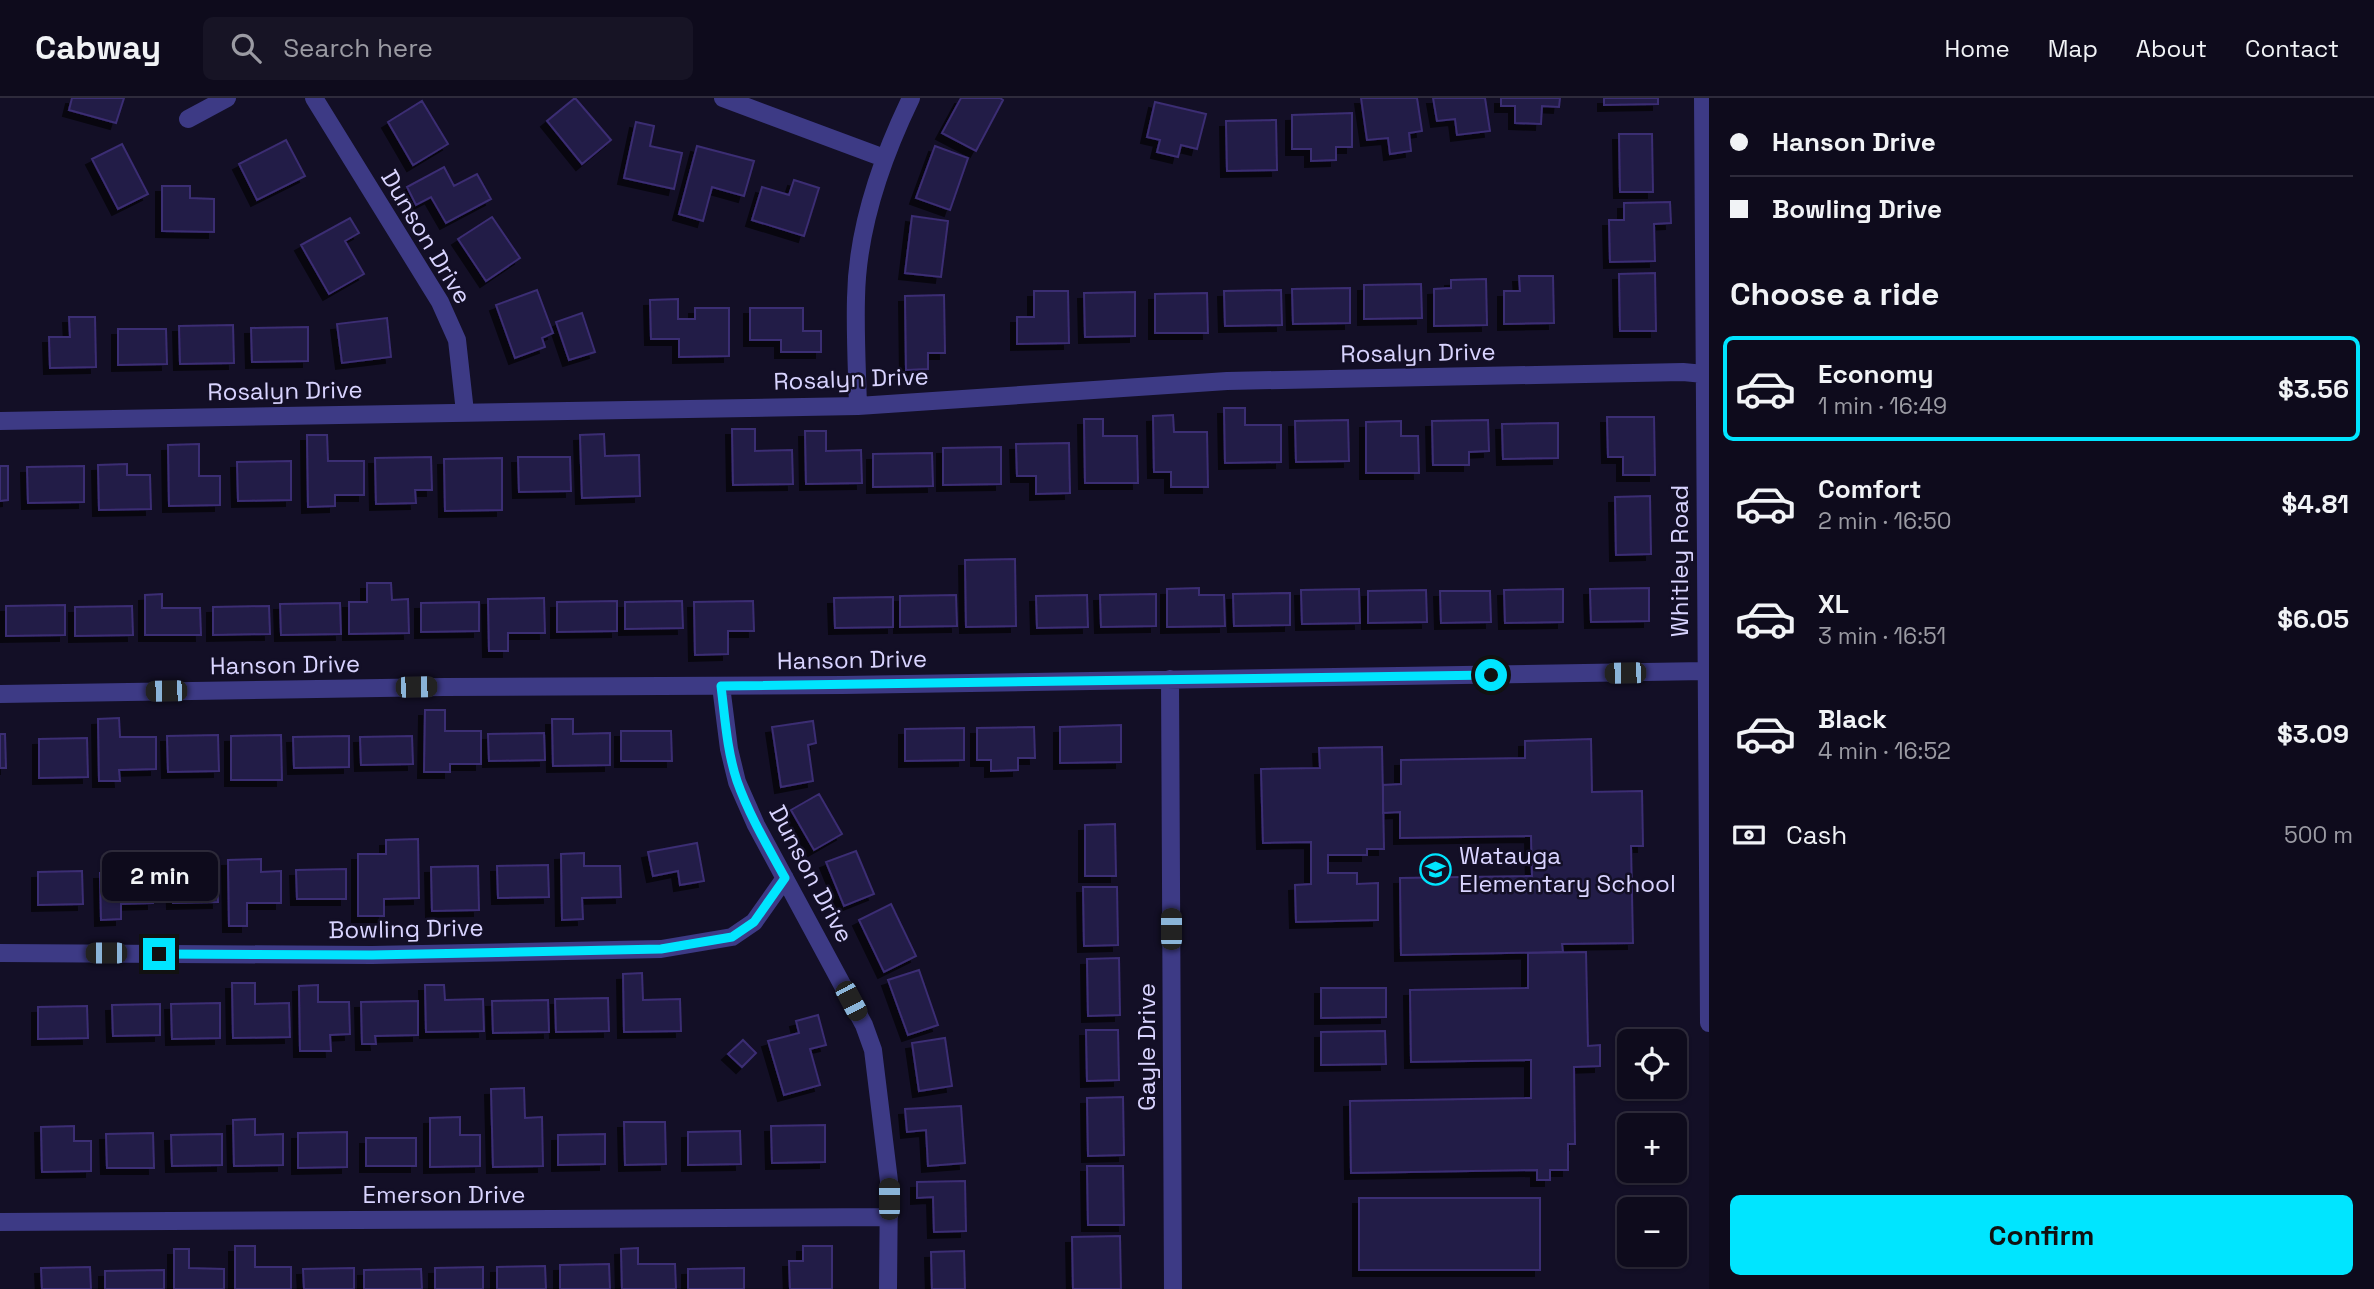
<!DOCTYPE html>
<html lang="en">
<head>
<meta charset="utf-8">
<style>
  :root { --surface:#0e0b1c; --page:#171425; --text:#f1f3f6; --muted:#9b9ba3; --line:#2e2b3b; --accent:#00e5ff }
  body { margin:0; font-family:"Space Grotesk",sans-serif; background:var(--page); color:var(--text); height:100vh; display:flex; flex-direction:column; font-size:26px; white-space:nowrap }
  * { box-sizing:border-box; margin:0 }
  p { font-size:23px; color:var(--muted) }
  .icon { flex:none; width:38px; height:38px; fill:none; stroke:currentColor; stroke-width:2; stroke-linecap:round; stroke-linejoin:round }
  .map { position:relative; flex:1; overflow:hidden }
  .drawer { display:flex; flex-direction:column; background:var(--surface); width:665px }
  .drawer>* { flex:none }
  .hud { display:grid; align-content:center; height:154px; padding:0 21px; background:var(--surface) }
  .tools { position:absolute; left:1617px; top:931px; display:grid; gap:14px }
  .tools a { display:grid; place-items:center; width:70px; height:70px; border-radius:10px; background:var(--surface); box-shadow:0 2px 5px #0004,0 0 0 2px var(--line); font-size:35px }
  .end { position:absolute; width:32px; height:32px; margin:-16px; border:9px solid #00e5ff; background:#111; box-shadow:0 0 0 4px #111 }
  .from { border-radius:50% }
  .bubble { position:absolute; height:49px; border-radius:10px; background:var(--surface); box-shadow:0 2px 5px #0004,0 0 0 2px var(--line); font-size:23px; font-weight:800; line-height:49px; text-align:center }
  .car { position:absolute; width:21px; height:42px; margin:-21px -10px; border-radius:9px; box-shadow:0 0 5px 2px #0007; background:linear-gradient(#222 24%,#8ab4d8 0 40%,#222 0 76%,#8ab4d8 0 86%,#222 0) }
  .hud b { display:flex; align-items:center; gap:24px; height:66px; font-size:26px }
  .hud b+b { border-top:2px solid var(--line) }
  .hud i { width:18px; height:18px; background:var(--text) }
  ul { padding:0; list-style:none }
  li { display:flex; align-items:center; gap:21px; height:105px; margin:0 14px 10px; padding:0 7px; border:4px solid transparent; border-radius:10px }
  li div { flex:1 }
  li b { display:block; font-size:26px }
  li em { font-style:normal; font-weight:800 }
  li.active { border-color:var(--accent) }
  li>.icon { width:63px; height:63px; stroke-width:1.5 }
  h2 { padding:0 21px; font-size:32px; line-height:84px }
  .pay { display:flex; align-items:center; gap:18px; height:77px; padding:0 21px; font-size:26px }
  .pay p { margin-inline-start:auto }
  .cta { display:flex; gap:14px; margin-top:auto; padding:14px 21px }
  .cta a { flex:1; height:80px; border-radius:10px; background:var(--accent); color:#111; font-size:28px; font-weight:800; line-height:80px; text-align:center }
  header { display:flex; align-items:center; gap:42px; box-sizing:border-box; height:98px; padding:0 35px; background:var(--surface); border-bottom:2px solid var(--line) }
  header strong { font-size:33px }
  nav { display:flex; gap:38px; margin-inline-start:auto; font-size:24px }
  .search { width:490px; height:63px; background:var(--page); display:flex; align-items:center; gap:18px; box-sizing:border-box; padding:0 24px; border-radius:10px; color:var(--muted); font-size:26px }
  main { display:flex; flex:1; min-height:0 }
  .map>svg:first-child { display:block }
  .building { fill:#241b47; stroke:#3b2d73; stroke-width:2; filter:url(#shadow) }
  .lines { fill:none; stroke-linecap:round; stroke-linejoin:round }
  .minor { stroke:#3d3a85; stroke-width:18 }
  .route { stroke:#00e5ff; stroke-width:9 }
  .labels { text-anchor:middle; stroke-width:5; stroke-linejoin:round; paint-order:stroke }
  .street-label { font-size:24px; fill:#d9d4ff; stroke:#130f26 }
  .poi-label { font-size:24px; fill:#d9d4ff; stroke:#130f26; text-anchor:start }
</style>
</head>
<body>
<header>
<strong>Cabway</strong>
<div class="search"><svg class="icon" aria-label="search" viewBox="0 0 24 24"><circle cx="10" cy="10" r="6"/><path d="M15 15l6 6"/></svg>Search here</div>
<nav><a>Home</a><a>Map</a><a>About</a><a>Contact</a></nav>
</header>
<main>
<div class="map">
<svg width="1709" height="1191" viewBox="0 0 1709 1191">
  <defs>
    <filter id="shadow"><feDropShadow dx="-6" dy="6" stdDeviation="0" flood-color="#0009"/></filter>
  </defs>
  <rect width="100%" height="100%" fill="#130f26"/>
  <path class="building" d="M72 0H124L116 25 69 12Z
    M575 0 611 42 582 66 547 23Z
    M961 0H1000L1003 2 976 53 942 35Z
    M1361 0H1417L1422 33 1409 35 1411 53 1390 56 1388 40 1367 42Z
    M1433 0H1485L1490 33 1457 37 1455 21 1437 23Z
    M1501 0H1560L1559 9 1542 8 1541 26 1515 25V8H1501Z
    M1604 0H1658V6L1604 7Z
    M422 3 448 46 413 67 388 24Z
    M1155 4 1206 16 1197 51 1181 47 1178 59 1157 54 1160 42 1147 39Z
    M1352 15V49H1336V62L1311 63V51H1292V17Z
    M1276 22 1277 72 1227 73 1226 23Z
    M636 24 654 28 650 48 682 55 674 91 624 80Z
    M1619 36H1652L1653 94H1620Z
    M286 42 305 78 257 102 239 66Z
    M122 46 148 96 118 111 92 61Z
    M697 48 754 63 744 98 712 89 703 123 679 116Z
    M935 48 968 60 950 112 916 100Z
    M444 69 454 88 477 76 491 101 446 125 431 99 416 107 407 89Z
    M794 82 819 90 804 138 752 122 762 89 789 97Z
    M162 88H190V100L214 101V134L162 133Z
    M1670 104 1671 125 1654 126 1655 163 1610 164 1609 122H1624V105Z
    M912 118 948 123 941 179 905 175Z
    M492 119 520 160 486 183 458 141Z
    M350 120 359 135 345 143 364 176 329 196 301 147Z
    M1655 175 1656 233H1620L1619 176Z
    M1519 178H1553L1554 225 1504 226V193H1520Z
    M1486 181 1487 227 1434 228V191L1451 190V182Z
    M1421 186 1422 220 1364 221V187Z
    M1350 190V225L1293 226 1292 191Z
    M537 192 553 235 542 240 545 249 515 260 496 207Z
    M1281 192 1282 227 1225 228 1224 193Z
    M1034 193H1068L1069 245 1017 246V219H1034Z
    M1135 194V238L1085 239 1084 195Z
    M1207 195 1208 235H1155V196Z
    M944 197 945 255H928V271L906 272 905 198Z
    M678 201V221H695V210H729V258L679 259V241H651L650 202Z
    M750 210H803V233H821V254H781V242H750Z
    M582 215 595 254 569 262 556 224Z
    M69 219H95L96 269 50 270 49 239H70Z
    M387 220 391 259 342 265 337 226Z
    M233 227 234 265 180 266 179 228Z
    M308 229V263L252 264 251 230Z
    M118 231H166L167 266 118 267Z
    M1224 310H1245V327H1281V364L1225 365Z
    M1173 317 1174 334H1207L1208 389H1171V374H1154L1153 318Z
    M1607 319H1654L1655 377H1623V359H1608Z
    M1084 321H1103V338H1137L1138 385H1085Z
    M1348 322 1349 363 1296 364 1295 323Z
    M1488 322 1489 353 1469 354V367H1433L1432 323Z
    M1401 323V338H1418L1419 375H1366V324Z
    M1558 325V360L1503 361 1502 326Z
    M732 331H755V353L792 352 793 386 733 387Z
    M805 333H826V353L861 352 862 385 806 386Z
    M604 336 605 358 639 357 640 398 582 400 580 337Z
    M307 337H327L328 363H364V397H335V408L308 409Z
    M1069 345 1070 395 1036 396V378H1017L1016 346Z
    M199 346V378H220V407L169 408 168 347Z
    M1001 349V386L943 387V350Z
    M932 355 933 388 873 389V356Z
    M431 359 432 392H415L416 405 376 406 375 360Z
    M518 359H570L571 393 519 394Z
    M502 360V412L445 413 444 361Z
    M291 363V402L238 403 237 364Z
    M127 366V377H150L151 411 99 412 98 367Z
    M0 368H8V402L0 403Z
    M84 368V404L28 405 27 369Z
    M1650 398 1651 456 1616 457 1615 399Z
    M1015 461 1016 528 966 529 965 462Z
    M367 485H391L392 502 408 501 409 535 349 536V504H367Z
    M1199 490V497H1224L1225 528 1167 529V491Z
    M1649 490V523L1591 524 1590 491Z
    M1359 491 1360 525 1302 526 1301 492Z
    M1563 491V524L1505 525 1504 492Z
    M1426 492 1427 524 1368 525V493Z
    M1440 493H1490L1491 524 1441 525Z
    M1290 495V527L1234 528 1233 496Z
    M162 496V510H200L201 537H145V497Z
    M1156 496V528L1101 529 1100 497Z
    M956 497 957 528 900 529V498Z
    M1087 497 1088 529 1037 530 1036 498Z
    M893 499V529L835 530 834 500Z
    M544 500 545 535H508V553H489L488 501Z
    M617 503V533L557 534V504Z
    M682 503 683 530 625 531V504Z
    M753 503 754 533H728V556L695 557 694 504Z
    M479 504V533L421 534V505Z
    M340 505 341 536 281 537 280 506Z
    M65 507V537L6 538V508Z
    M132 508 133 537 75 538V509Z
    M269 508 270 536 213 537V509Z
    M425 612H445V633H481V666H450V674H424Z
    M119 620 120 639H156V671L119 672 120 683H99L98 621Z
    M552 621H573V636L610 635V667L553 668Z
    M813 623 816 645 808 647 813 683 781 689 772 629Z
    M1121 627V664L1060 665V629Z
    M1034 629 1035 660H1018V672L991 673V662H977V630Z
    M964 630V662L905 663V631Z
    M621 633H671L672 663H621Z
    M544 635 545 662 489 663 488 636Z
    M0 636H5L6 670H0Z
    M218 637 219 673 168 674 167 638Z
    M281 637 282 682H231V638Z
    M349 638V669L294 670 293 639Z
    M412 638 413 666 361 667 360 639Z
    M87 640 88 679 39 680V641Z
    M1591 641 1592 694 1642 693 1643 748H1631L1633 845 1562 846 1563 854 1401 857 1400 780 1532 778 1531 738 1400 740V714L1383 715V687L1401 686V662L1525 660V643Z
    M1382 649 1384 751H1367V757H1328V775H1357V786L1378 785V822L1296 824 1295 787 1311 786V744L1263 745 1261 671 1320 670 1319 650Z
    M819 696 842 736 814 752 791 712Z
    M1115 726 1116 778H1085V727Z
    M418 741 419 800 384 801V818H358V756H386V742Z
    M697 745 704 783 680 787 678 773 653 778 648 754Z
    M856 753 874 796 844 808 826 764Z
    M584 755V768H620L621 799 582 800 583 821 562 822 561 756Z
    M261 761V774L281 773V805H247V828H229L228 762Z
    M548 767 549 799 498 800 497 768Z
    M478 768 479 812 432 813 431 769Z
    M346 771V801H297L296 772Z
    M172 772H217L218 804 173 805Z
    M82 773 83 806 38 807V774Z
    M152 774 153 805 121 806V821L101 822 100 775Z
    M1083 789H1117L1118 847 1084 848Z
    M891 806 916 858 884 874 859 822Z
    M1586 854 1588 948 1600 947V968L1574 969 1575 1046H1568V1072H1550V1082H1537V1072L1351 1075 1350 1003 1531 1000V962L1411 964 1410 892 1528 890V855Z
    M1119 860 1120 917 1088 918 1087 861Z
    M919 872 938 927 908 937 888 882Z
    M642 875 643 902 680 901 681 933 624 934 623 876Z
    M232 885H255V906L289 905 290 939 233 940Z
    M318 887V904H349L350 936 330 937 331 953H300L299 888Z
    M425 887H444L445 902 483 901 484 933 426 934Z
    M1321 890H1386V919L1321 920Z
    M608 900 609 933 556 934 555 901Z
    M548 902 549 934 493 935 492 903Z
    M418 903V937L375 938 376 946H362L361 904Z
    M220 905V940L172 941 171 906Z
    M160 906V937L113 938 112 907Z
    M87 908 88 940 38 941V909Z
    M818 917 826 947 810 951 820 987 784 997 768 943 799 935 796 923Z
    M1086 932H1118L1119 982 1087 983Z
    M1385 933 1386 966 1321 967V934Z
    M945 940 952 988 919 993 912 945Z
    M743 942 756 955 742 969 728 956Z
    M524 990 525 1020 542 1019 543 1068 493 1069 491 991Z
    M1123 999 1124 1057 1088 1058 1087 1000Z
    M961 1008 965 1065 928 1068 926 1032 907 1034 905 1011Z
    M460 1019V1037H480V1068L430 1069V1020Z
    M255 1021V1037L283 1036V1067L234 1068 233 1022Z
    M624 1024H665L666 1066 625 1067Z
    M825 1027V1064L772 1065 771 1028Z
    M74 1028V1043H91V1073L42 1074 41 1029Z
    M740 1033 741 1066 688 1067V1034Z
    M347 1034V1069L298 1070V1035Z
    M153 1035 154 1070H107L106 1036Z
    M222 1036V1067L172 1068 171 1037Z
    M605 1036V1066L558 1067V1037Z
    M366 1040H416V1068H366Z
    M1087 1068H1123L1124 1127H1088Z
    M965 1083 966 1133 934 1134 933 1099 917 1100V1084Z
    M1359 1100H1540V1172H1359Z
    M1120 1138 1121 1191H1073L1072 1139Z
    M235 1148H255V1169H291V1191H235Z
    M803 1148H832V1191H790L789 1163H803Z
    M638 1150V1166H675L676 1191H622L621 1151Z
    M174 1151H189V1170L224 1171V1191H174Z
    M964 1153 965 1191H932L931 1154Z
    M609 1166 610 1191H560V1167Z
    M545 1168 546 1191H497V1169Z
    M90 1169 91 1191H42L41 1170Z
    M483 1169V1191H435V1170Z
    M354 1170V1191H304L303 1171Z
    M744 1170V1191H688V1171Z
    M421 1171 422 1191H364V1172Z
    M164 1172V1191H105V1173Z"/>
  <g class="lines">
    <path class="minor" d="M314 0 440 204 457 242 465 314
      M723 0 884 60
      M1703 0 1709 925
      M188 21 227 0
      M858 308C857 272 855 236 856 200 857 131 881 62 911 0
      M0 323 858 308 1227 283 1683 274 1704 276
      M1170 581 1173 1191
      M721 588 729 651 737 684 756 727 864 927 873 952 889 1083 888 1191
      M0 596 444 589 843 587 1705 573
      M0 855 372 857 661 851 732 839 754 824 785 780
      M0 1124 889 1119"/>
  </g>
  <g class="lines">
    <path class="route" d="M159 856 372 857 661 851 732 839 754 824 785 780C768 749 749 717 737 683 727 653 725 620 721 588L1491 577"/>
  </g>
  <defs>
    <symbol id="school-ring" viewBox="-11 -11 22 22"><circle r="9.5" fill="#130f26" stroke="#00e5ff" stroke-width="1.5"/><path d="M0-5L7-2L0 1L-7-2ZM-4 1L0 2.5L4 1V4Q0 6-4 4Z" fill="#00e5ff"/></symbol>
  </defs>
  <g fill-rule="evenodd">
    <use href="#school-ring" x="1418" y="754" width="35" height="35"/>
  </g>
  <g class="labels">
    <g class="street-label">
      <text transform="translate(426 139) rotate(59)" y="8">Dunson Drive</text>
      <text transform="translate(1418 255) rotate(-1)" y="8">Rosalyn Drive</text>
      <text transform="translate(851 281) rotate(-2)" y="8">Rosalyn Drive</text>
      <text transform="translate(285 293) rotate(-1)" y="8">Rosalyn Drive</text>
      <text transform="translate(1680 463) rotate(-90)" y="8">Whitley Road</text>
      <text transform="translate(852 562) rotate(-1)" y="8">Hanson Drive</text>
      <text transform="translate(285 567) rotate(-1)" y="8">Hanson Drive</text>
      <text transform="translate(811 776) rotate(62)" y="8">Dunson Drive</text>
      <text transform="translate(406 831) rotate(-1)" y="8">Bowling Drive</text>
      <text transform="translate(1147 949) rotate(-90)" y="8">Gayle Drive</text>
      <text x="444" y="1105">Emerson Drive</text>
    </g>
    <g class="poi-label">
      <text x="1459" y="766">Watauga<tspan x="1459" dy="28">Elementary School</tspan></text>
    </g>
  </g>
</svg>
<div class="tools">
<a><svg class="icon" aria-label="locate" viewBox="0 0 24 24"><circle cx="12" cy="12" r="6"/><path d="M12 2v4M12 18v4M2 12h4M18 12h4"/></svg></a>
<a>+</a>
<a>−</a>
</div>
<i class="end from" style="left:1491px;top:577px"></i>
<i class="end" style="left:159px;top:856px"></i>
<div class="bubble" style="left:102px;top:754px;width:116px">2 min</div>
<i class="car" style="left:1625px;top:575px;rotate:269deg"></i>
<i class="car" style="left:416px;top:589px;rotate:89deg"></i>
<i class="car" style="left:166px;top:593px;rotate:269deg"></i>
<i class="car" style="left:1171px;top:831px;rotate:0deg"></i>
<i class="car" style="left:106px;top:855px;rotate:270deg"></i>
<i class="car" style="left:851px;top:903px;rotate:152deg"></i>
<i class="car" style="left:889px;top:1101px;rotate:0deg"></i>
</div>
<section class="drawer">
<div class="hud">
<b><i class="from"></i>Hanson Drive</b>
<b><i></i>Bowling Drive</b>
</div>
<h2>Choose a ride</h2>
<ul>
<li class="active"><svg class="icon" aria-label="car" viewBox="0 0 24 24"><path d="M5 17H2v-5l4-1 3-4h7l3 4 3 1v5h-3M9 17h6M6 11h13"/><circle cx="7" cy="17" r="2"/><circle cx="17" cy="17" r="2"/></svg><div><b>Economy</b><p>1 min · 16:49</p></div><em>$3.56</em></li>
<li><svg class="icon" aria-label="car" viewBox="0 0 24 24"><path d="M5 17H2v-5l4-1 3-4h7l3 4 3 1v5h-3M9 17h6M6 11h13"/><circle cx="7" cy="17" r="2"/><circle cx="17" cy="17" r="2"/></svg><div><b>Comfort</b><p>2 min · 16:50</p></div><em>$4.81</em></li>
<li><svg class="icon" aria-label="car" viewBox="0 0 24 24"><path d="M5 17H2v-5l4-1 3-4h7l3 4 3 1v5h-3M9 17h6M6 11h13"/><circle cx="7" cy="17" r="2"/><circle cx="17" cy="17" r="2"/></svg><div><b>XL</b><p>3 min · 16:51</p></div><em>$6.05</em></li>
<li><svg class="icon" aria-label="car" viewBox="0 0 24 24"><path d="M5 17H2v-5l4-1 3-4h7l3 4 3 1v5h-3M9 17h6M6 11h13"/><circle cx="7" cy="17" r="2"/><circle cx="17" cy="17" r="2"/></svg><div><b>Black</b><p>4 min · 16:52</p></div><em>$3.09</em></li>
</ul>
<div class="pay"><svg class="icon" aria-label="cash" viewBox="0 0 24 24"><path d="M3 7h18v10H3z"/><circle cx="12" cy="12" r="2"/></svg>Cash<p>500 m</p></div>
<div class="cta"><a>Confirm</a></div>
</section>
</main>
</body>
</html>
